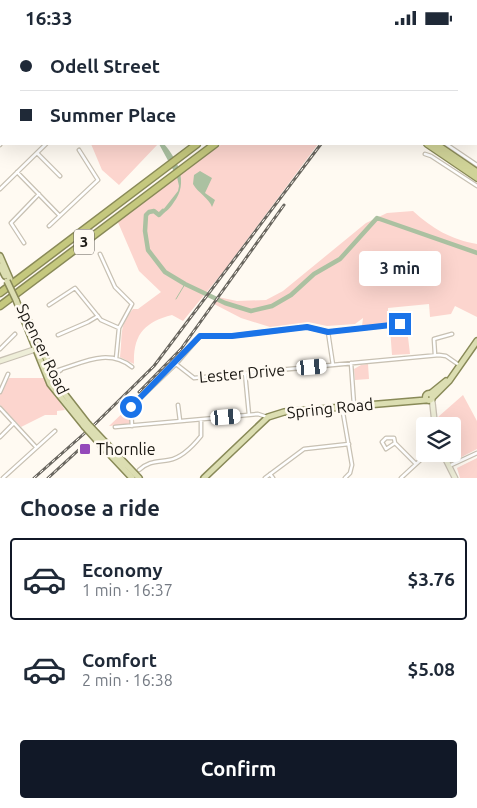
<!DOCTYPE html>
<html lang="en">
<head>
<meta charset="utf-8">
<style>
  :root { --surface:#fff; --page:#f2f2f3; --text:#1f2937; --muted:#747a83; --line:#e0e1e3; --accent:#111827 }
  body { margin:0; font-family:Ubuntu,sans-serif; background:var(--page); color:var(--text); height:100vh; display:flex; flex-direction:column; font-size:19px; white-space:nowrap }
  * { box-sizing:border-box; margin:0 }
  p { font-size:16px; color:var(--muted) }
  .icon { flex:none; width:28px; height:28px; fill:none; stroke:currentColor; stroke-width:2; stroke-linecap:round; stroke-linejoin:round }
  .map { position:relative; height:443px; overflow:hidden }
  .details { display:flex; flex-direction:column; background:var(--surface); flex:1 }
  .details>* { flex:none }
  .banner { position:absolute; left:0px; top:0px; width:478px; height:110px; box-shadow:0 5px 20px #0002; display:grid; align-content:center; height:110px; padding:0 20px; background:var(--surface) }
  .fabs { position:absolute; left:416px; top:382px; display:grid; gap:10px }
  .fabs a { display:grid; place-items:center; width:45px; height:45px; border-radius:5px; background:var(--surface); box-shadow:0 5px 20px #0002; font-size:25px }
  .end { position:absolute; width:22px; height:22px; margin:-11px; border:6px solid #1a73e8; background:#fff; box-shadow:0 0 0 2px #fff }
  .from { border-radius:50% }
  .bubble { position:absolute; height:35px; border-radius:5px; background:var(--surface); box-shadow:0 5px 20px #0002; font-size:16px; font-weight:600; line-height:35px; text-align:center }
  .car { position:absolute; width:15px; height:30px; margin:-15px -8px; border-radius:6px; box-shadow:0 0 4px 1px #0007; background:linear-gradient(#fff 24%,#345 0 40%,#fff 0 76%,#345 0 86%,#fff 0) }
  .banner b { display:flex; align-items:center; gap:18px; height:48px; font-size:19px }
  .banner b+b { border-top:1px solid var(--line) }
  .banner i { width:12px; height:12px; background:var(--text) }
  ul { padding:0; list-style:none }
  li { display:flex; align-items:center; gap:15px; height:82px; margin:0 10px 8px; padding:0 10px; border:2px solid transparent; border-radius:5px }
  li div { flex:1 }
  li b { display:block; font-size:19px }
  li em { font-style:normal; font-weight:600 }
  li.current { border-color:var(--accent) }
  li>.icon { width:45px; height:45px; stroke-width:1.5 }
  h2 { padding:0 20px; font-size:22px; line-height:60px }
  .button { display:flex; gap:10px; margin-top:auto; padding:10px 20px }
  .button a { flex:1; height:58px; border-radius:5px; background:var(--accent); color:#fff; font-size:20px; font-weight:600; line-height:58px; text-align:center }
  .status { display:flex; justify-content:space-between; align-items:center; height:35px; padding:0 25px; background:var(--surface); direction:ltr }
  .status svg { height:14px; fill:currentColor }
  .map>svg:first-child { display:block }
  .green { fill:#fcd5ce }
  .water { fill:#abc1a1 }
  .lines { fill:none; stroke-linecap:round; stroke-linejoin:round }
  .stream { stroke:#abc1a1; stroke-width:1 }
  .river { stroke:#abc1a1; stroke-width:4.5 }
  .minor-casing { stroke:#c8c1b3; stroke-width:5 }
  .secondary-casing { stroke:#c8c1b3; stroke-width:7 }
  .primary-casing { stroke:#898a58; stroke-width:8 }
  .trunk-casing { stroke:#898a58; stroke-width:8 }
  .motorway-casing { stroke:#898a58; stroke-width:9 }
  .minor { stroke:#fff; stroke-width:2.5 }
  .secondary { stroke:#eeeed8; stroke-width:4.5 }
  .primary { stroke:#dcdeb2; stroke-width:5 }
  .trunk { stroke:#d0d398; stroke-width:5.5 }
  .motorway { stroke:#c5c87e; stroke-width:6 }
  .rail-casing { stroke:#6a6760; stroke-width:3 }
  .rail { stroke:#fffaf2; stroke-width:1; stroke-dasharray:4; stroke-linecap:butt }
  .primary-bridge-casing { stroke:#898a58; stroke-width:8; stroke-linecap:butt }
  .primary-bridge { stroke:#dcdeb2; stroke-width:5 }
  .route { stroke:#1a73e8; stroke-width:6 }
  .poi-dot { fill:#9449ba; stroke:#fffaf2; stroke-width:2 }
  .labels { text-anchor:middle; stroke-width:5; stroke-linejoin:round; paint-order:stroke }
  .shield { fill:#fffaf2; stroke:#5f5b55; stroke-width:1 }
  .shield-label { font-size:15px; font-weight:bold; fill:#1a1712 }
  .street-label { font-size:16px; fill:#1a1712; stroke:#fffaf2 }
  .poi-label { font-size:16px; fill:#1a1712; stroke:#fffaf2; text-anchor:start }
</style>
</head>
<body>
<div class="status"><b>16:33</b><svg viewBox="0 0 49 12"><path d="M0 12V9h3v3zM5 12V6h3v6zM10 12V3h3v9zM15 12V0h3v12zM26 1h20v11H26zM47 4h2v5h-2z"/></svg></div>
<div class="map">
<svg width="477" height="443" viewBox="0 0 477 443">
  <rect width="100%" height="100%" fill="#fffaf2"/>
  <path class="green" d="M120 0H300L299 1Z
    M91 109H158L119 150 102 135Z
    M222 109H318L223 237 183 286 172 280C145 287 133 299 134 329L120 322C123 300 118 292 133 274H138L161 257 139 236 117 185Z
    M413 176C433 194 450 204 477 209V282L455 271 451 279 430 282 429 269 388 273V289L362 291 363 283 355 289 327 291 308 287 270 292 241 283 214 269 218 262 237 266 266 265 283 256 366 188 387 178Z
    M406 285 410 319 392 320 390 293 402 292 401 286Z
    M368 329 369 344 355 345 354 334 361 330Z
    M9 343H44L65 375 57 376V380H45L21 392 0 370V359Z
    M463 360 477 386V414L454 426 449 419H452V391H440L438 382Z
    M130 371 131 389 109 391Z
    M477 423V443H460L457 433Z"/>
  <path class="water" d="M159 109H164C178 125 189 148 174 167 170 173 167 177 159 180L178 156 179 151 177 142Z
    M200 136 212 143 205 158 215 165 212 172C209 163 198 158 193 149L194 140Z"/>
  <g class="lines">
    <path class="stream" d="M176 264 185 249"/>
    <path class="river" d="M163 176 159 180 154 176 149 177 146 180 145 196 148 215 165 237 185 249 225 268 251 276 272 271 291 260 314 239 340 224 377 183 477 218"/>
    <defs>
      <path id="minor" d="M444 0 446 1
        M20 1 21 0
        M156 1 157 0
        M476 4 477 3
        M0 22 1 21
        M476 49H477
        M0 61H1
        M446 109 477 130
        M0 110 1 108
        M37 118 60 141
        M425 119 431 121 477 151
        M17 137 59 180
        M0 154 46 109
        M49 191 98 145 79 115
        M24 208 11 188 39 159
        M100 219 115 252 132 269 119 293 116 324
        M49 270 75 253 101 285 119 293
        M328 297 400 289
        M58 300 88 287 98 281
        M0 314 15 299
        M435 320 434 304 452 299
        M351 328 354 370
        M176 329 194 343 439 320 446 321 459 330
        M46 336 56 338 61 335
        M245 338 249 380
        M50 345 51 339 55 336C81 329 107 312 132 332
        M0 357 8 339
        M178 370 180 386
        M342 372 352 430 350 438 345 443
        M0 373 36 412
        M132 391 131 375 133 370 176 329 200 301H232L307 292 328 297 333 330
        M115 392 258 379 267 382
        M0 402 14 388
        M395 408 386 414 382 407 386 403H394L395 408 416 429
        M449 431 477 418
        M139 435C149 426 156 427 169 425 181 423 193 411 201 401V385
        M270 439 273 443
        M3 443 55 396
        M265 443 304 414 349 409
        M401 443 427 419"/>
      <path id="secondary" d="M0 326 33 315 37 311
        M432 364 435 391
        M443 419 455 443"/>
      <path id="primary" d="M0 221 10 244
        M0 231 5 241
        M16 265 50 349 84 391
        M22 272 60 353 88 389
        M425.5 362a3.5 3.5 0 1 1 7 0a3.5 3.5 0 1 1-7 0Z
        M430 359 446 346
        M432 363 449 346 477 306
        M105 407 139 443
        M101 410 132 443
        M204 443 268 382 284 377 426 365"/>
      <path id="trunk" d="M315 0 317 1
        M325 0 326 1
        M427 109 477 143
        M436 109 477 137"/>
      <path id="motorway" d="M305 1 306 0
        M333 1 334 0
        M348 1 350 0
        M370 1 371 0
        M0 258 197 109
        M0 271 215 109"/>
    </defs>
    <use href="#minor" class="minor-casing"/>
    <use href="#secondary" class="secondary-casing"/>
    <use href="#primary" class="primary-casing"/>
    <use href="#trunk" class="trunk-casing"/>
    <use href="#motorway" class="motorway-casing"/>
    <use href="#minor" class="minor"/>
    <use href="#secondary" class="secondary"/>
    <use href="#primary" class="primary"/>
    <use href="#trunk" class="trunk"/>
    <use href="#motorway" class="motorway"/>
    <defs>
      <path id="rail" d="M405 1V0
        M139 357 181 314 284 170
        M34 443 95 389 154 331 321 109
        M48 443 83 411"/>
    </defs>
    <use href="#rail" class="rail-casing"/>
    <use href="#rail" class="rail"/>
    <defs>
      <path id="primary-bridge" d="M7 246 16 265
        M88 389 105 407
        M84 391 101 410"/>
    </defs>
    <use href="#primary-bridge" class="primary-bridge-casing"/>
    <use href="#primary-bridge" class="primary-bridge"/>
  </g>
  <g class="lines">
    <path class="route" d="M131 372 200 301H232L307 292 328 297 400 289"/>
  </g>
  <rect class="poi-dot" x="79" y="408" width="12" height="12" rx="2.5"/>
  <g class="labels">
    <rect class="shield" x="74" y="194.5" width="20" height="25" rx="4"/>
    <g class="shield-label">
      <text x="84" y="212">3</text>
    </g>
    <g class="street-label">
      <text transform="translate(43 314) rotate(64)" y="6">Spencer Road</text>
      <text transform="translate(242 338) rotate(-5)" y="6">Lester Drive</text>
      <text transform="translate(330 373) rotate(-6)" y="6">Spring Road</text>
    </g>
    <g class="poi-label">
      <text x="96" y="420">Thornlie</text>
    </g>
  </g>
</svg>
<div class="fabs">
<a><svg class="icon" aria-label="layers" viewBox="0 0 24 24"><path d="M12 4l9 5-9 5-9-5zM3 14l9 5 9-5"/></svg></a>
</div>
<i class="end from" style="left:131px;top:372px"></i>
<i class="end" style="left:400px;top:289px"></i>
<div class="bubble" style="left:359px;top:216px;width:82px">3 min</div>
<i class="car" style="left:312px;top:332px;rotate:85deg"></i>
<i class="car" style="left:226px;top:382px;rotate:85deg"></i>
<div class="banner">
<b><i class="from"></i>Odell Street</b>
<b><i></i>Summer Place</b>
</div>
</div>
<section class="details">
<h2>Choose a ride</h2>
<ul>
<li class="current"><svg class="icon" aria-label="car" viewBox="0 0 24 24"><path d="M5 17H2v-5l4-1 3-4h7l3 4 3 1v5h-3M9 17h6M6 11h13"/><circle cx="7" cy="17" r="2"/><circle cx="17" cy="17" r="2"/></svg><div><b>Economy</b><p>1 min · 16:37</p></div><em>$3.76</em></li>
<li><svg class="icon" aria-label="car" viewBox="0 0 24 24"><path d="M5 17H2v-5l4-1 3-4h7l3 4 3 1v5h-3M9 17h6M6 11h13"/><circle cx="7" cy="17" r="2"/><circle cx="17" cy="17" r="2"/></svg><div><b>Comfort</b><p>2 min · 16:38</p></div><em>$5.08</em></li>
</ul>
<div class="button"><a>Confirm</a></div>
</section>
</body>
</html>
